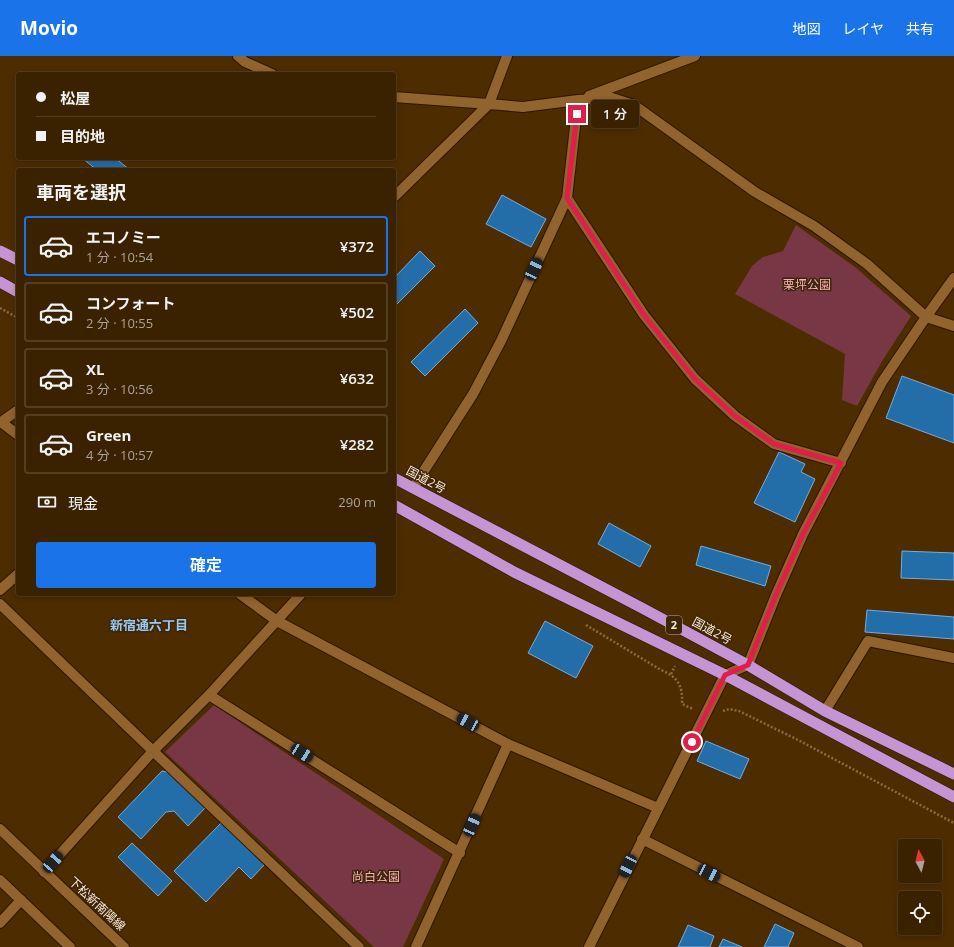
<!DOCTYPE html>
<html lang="ja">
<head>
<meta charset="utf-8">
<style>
  :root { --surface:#3a2100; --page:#41290a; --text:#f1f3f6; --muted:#aba399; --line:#543e22; --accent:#1a73e8 }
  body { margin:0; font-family:"Open Sans","Noto Sans JP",sans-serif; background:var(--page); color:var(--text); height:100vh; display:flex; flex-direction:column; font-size:15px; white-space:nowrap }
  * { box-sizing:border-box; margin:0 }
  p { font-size:13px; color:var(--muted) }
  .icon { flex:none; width:22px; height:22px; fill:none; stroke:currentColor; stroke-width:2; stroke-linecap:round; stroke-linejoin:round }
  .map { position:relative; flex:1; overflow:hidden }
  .drawer { position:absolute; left:16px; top:112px; width:380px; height:428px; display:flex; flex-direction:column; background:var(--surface); border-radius:4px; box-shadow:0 2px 6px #0003,0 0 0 1px var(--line) }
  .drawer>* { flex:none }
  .hud { position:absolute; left:16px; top:16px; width:380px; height:88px; border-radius:4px; box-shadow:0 2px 6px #0003,0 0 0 1px var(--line); display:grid; align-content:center; height:88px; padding:0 20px; background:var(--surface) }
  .needle { width:26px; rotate:353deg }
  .buttons { position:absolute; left:898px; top:783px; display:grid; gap:8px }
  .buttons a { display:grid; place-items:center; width:44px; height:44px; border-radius:4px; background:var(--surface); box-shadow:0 2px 6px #0003,0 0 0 1px var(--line); font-size:20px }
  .end { position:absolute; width:18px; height:18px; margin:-9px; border:5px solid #e11d48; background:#fff; box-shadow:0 0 0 2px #fff }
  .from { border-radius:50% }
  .bubble { position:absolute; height:28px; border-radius:4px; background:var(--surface); box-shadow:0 2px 6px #0003,0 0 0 1px var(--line); font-size:13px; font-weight:600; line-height:28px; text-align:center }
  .car { position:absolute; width:12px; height:24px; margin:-12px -6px; border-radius:5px; box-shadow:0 0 3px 1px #0007; background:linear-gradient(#222 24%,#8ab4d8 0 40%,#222 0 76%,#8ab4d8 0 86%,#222 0) }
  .hud b { display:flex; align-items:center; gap:14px; height:38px; font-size:15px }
  .hud b+b { border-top:1px solid var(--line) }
  .hud i { width:10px; height:10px; background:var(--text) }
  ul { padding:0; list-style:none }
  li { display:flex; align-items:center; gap:12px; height:60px; margin:0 8px 6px; padding:0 12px; border:2px solid var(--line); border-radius:4px }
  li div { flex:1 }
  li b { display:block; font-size:15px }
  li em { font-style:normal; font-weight:600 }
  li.current { border-color:var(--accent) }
  li>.icon { width:36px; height:36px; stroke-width:1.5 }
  h2 { padding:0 20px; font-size:18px; line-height:48px }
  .pay { display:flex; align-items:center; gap:10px; height:44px; padding:0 20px; font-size:15px }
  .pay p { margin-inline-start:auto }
  .button { display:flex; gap:8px; margin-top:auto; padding:8px 20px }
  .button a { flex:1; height:46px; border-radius:4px; background:var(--accent); color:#fff; font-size:16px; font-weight:600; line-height:46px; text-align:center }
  header { display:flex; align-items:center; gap:24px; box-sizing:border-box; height:56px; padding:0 20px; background:var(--accent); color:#fff }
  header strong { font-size:19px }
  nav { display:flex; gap:22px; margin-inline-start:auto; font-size:14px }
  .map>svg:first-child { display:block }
  .green { fill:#773745 }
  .building { fill:#236da9; stroke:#77acdd }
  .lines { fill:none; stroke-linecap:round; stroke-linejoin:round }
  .minor-casing { stroke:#2d1600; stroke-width:12 }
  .tertiary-casing { stroke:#2d1600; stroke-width:12 }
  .secondary-casing { stroke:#2d1600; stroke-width:12 }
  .trunk-casing { stroke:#2d1600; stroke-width:12 }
  .path { stroke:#886b46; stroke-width:2.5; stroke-dasharray:2 2; stroke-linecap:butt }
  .minor { stroke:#91632d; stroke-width:10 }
  .tertiary { stroke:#91632d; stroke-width:10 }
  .secondary { stroke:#91632d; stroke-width:10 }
  .trunk { stroke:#c594d4; stroke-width:11 }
  .route { stroke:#e11d48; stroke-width:5 }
  .labels { text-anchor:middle; stroke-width:3; stroke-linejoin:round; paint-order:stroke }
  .shield { fill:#3d2507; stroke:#c4ae96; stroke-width:1 }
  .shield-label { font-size:11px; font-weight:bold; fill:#fee9d3 }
  .park-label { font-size:12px; fill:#fbafbd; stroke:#3d2507 }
  .street-label { font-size:12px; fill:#fee9d3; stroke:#3d2507 }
  .neighbourhood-label { font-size:13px; font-weight:bold; fill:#99c8f4; stroke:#3d2507 }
</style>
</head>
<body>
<header>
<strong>Movio</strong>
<nav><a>地図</a><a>レイヤ</a><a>共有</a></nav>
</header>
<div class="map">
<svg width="954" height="891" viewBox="0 0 954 891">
  <rect width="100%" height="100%" fill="#4d2c00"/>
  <path class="green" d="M796 169 855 211 911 260 881 307 857 350 842 344 845 298 735 238 752 210 763 201 783 195Z
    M214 649 444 803 403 891H374L165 696Z"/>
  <path class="building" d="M82 102H115L130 114H97Z
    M502 139 546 163 531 191 486 168Z
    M420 195 435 210 394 251V222Z
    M465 253 478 267 425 320 411 306Z
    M902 320 954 339V387L886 362Z
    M779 396 805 408 801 416 815 423 795 466 754 447Z
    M609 467 651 490 640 511 598 488Z
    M701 490 771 510 765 530 696 509Z
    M902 495 954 497V524L901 522Z
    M867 554 954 561V583L865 576Z
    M545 565 593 590 576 622 528 597Z
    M706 685 749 703 740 723 697 705Z
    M162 715 171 717 206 751 188 770 174 755 166 756 141 783 118 761Z
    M222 766 265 808 251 823 239 811 206 846 174 815Z
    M132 787 172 825 158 840 118 801Z
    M775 868 794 877 788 891H764Z
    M688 869 714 880 710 891H678Z
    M723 883 742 891H719Z"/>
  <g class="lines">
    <defs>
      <path id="minor" d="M507 0 489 48 523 51 578 44 612 42 634 49 755 136 814 170 867 208 926 261 954 270
        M589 40 695 0
        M567 142 644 259 695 323 735 360 774 388 841 407
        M1 366 18 379
        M413 432 473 338 501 285 567 142 578 44
        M0 534 18 518
        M240 538 277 565 508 688 658 752
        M0 548 153 695 359 891
        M725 619 748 609 776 539 803 478 882 326 926 261 954 222
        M209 639 460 797
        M825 655 868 585 954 602
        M642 783 858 891
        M44 816 153 695 209 639 301 538
        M0 867 21 844
        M416 891 508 688"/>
      <path id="tertiary" d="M238 0 245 6 272 18
        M394 41 489 48
        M394 141 489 48
        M0 367 18 354
        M589 891 725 619"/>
      <path id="secondary" d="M0 773 124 891
        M0 824 70 891"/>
      <path id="trunk" d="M0 195 18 204
        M0 226 18 236
        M394 422 642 552 748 609 825 655 954 718
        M394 449 514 516 725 619 954 741"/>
    </defs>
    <use href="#minor" class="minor-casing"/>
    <use href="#tertiary" class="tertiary-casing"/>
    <use href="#secondary" class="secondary-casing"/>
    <use href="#trunk" class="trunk-casing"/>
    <path class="path" d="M0 252 18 262
      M586 569 661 614C678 621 683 630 682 648L693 653
      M671 618 675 610
      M723 655 729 653 739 655 798 684 954 767"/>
    <use href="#minor" class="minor"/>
    <use href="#tertiary" class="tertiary"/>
    <use href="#secondary" class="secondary"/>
    <use href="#trunk" class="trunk"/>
  </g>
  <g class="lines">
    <path class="route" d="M577 58 567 142 644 259 695 323 735 360 774 388 841 407 803 478 776 539 748 609 725 619 692 686"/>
  </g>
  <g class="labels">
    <rect class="shield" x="666" y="560" width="16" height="18" rx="3"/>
    <g class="shield-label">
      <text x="674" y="573">2</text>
    </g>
    <g class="park-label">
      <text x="807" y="233">栗坪公園</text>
      <text x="376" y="825">尚白公園</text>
    </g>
    <g class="street-label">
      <text transform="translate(426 424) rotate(28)" y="4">国道2号</text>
      <text transform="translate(712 575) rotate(28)" y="4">国道2号</text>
      <text transform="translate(97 848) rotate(43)" y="4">下松新南陽線</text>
    </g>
    <g class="neighbourhood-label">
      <text x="149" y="574">新宿通六丁目</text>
    </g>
  </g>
</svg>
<div class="buttons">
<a><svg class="needle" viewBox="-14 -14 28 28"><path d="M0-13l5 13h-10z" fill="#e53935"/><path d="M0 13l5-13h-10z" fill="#aba399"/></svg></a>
<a><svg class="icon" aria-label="locate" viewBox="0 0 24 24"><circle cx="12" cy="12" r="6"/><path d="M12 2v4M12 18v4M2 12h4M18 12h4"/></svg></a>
</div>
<i class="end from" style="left:692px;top:686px"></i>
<i class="end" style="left:577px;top:58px"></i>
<div class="bubble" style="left:591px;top:44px;width:48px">1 分</div>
<i class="car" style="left:534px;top:213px;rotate:25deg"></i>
<i class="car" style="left:468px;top:666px;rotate:298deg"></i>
<i class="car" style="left:302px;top:697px;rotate:122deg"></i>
<i class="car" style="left:472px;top:769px;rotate:24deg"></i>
<i class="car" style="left:53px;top:806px;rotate:41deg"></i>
<i class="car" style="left:628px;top:810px;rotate:206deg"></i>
<i class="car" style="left:709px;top:817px;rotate:117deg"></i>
<div class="hud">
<b><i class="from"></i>松屋</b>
<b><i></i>目的地</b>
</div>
<section class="drawer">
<h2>車両を選択</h2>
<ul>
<li class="current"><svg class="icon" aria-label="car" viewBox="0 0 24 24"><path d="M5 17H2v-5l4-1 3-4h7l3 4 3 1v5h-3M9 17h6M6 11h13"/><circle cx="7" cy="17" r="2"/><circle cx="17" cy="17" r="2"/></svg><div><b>エコノミー</b><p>1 分 · 10:54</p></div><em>¥372</em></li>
<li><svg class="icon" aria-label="car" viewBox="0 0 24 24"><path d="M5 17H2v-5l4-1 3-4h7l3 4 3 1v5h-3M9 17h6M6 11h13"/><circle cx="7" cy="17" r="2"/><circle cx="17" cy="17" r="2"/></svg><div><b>コンフォート</b><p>2 分 · 10:55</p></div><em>¥502</em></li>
<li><svg class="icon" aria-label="car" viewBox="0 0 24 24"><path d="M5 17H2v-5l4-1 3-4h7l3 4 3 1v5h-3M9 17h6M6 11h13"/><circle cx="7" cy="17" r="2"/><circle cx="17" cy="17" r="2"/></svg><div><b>XL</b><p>3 分 · 10:56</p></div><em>¥632</em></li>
<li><svg class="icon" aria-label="car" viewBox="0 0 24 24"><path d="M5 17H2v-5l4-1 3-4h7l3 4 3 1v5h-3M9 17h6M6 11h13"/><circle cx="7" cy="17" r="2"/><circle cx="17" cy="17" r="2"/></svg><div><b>Green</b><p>4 分 · 10:57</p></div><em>¥282</em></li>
</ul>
<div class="pay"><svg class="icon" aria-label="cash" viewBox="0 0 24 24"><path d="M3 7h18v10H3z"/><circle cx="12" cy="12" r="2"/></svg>現金<p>290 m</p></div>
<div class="button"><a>確定</a></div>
</section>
</div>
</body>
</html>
